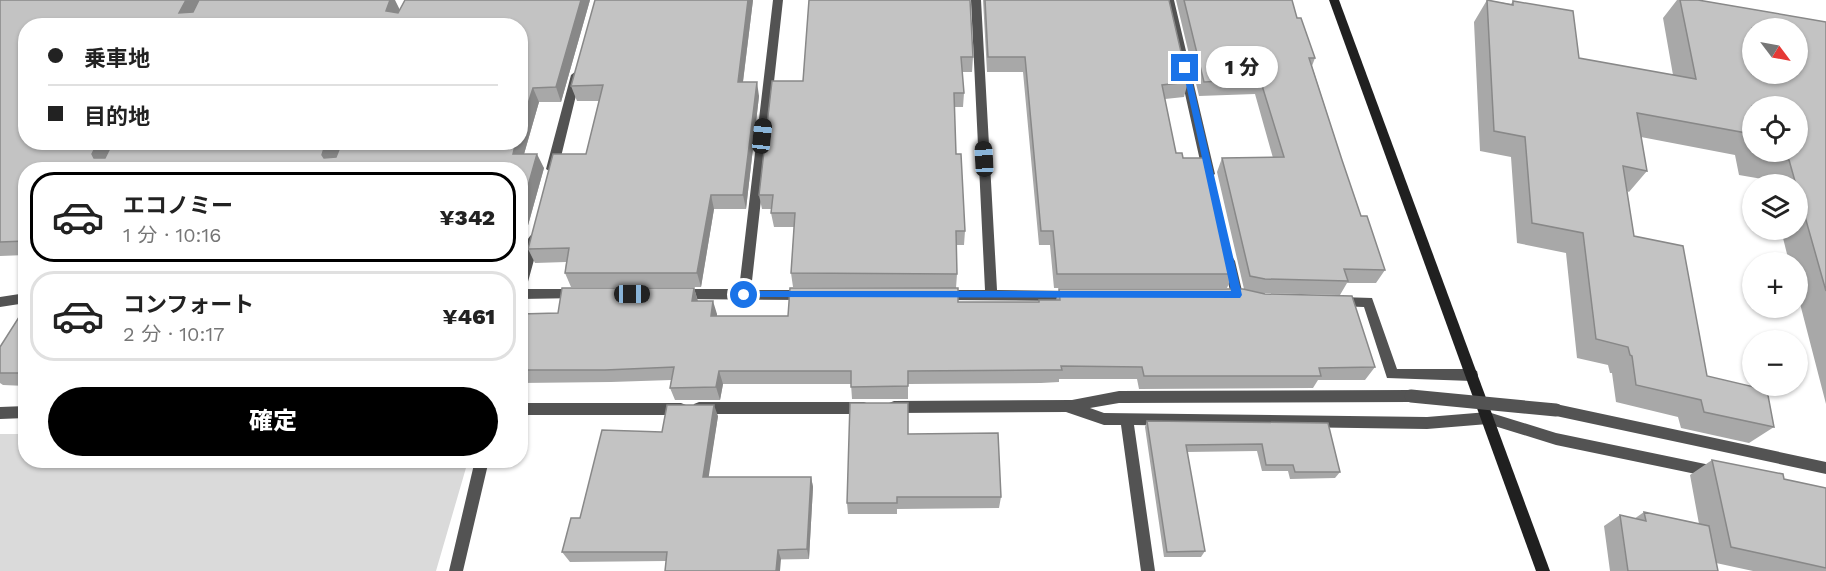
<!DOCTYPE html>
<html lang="ja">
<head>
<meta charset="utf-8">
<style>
  :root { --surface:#fff; --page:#f2f2f2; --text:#222; --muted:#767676; --line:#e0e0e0; --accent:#000 }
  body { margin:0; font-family:"Work Sans","Noto Sans JP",sans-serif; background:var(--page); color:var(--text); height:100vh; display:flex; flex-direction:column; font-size:22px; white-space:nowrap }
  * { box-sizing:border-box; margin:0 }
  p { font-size:20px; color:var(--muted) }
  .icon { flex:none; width:33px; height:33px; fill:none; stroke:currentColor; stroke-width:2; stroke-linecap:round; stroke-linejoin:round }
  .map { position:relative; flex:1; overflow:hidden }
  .panel { position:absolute; left:18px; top:162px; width:510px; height:306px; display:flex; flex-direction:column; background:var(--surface); border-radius:24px; box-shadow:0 2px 4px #0004 }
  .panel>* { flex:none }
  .banner { position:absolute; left:18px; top:18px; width:510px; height:132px; border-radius:24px; box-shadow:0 2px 4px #0004; display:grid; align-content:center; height:132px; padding:0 30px; background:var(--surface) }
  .needle { width:39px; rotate:122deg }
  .tools { position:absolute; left:1742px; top:18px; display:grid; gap:12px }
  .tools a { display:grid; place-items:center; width:66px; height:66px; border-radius:50%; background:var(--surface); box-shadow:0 2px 4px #0004; font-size:30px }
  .end { position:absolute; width:27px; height:27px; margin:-14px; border:8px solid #1a73e8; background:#fff; box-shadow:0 0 0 3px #fff }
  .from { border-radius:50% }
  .bubble { position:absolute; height:42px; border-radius:21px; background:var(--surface); box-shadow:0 2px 4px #0004; font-size:20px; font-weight:800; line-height:42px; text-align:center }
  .car { position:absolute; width:18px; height:36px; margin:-18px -9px; border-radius:8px; box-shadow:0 0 4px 2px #0007; background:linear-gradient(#222 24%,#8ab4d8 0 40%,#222 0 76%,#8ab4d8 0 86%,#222 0) }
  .banner b { display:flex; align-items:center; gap:21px; height:57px; font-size:22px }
  .banner b+b { border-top:2px solid var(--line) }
  .banner i { width:15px; height:15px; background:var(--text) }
  ul { padding:10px 0 0; list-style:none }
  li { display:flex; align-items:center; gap:18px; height:90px; margin:0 12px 9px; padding:0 18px; border:3px solid var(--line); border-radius:24px }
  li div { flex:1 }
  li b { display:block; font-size:22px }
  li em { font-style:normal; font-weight:800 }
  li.on { border-color:var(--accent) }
  li>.icon { width:54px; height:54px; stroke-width:1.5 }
  .button { display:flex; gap:12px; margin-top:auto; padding:12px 30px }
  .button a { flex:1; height:69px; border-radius:36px; background:var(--accent); color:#fff; font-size:24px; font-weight:800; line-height:69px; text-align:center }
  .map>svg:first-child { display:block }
  .green { fill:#dadada }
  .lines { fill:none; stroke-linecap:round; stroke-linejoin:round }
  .street { fill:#535353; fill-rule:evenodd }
  .secondary { fill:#202020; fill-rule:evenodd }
  .street-bridge { stroke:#535353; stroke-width:13 }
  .wall { fill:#a8a8a8; fill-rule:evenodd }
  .shaded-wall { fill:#888 }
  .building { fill:#c3c3c3; stroke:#888; stroke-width:1.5; fill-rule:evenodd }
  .route { fill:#1a73e8 }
</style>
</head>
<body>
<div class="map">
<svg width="1826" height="571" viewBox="0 0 1826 571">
  <rect width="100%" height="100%" fill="#fff"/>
  <path class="green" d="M0 434H25L26 460 468 461 436 571H0Z"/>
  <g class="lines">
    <path class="street" d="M773 0H783L751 290H804L808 291 810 295 808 299 804 300 681 299 677 298 675 294 677 290 681 289H739Z
      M971 0H981L997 290 1071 291 1075 292 1077 296 1075 300 1071 301 942 300 938 299 936 295 938 291 942 290H985Z
      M1164 0H1174L1215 174 1209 178 1203 174Z
      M576 71 581 75 558 169 552 173 546 169 571 75Z
      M534 233 540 238 526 289H576L580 290 582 294 580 298 520 299C520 284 519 240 534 233Z
      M1229 256 1233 258 1235 261 1243 295 1241 299H1233L1231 295 1223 261 1225 258Z
      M26 293V303L0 307V297Z
      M1340 297 1372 298 1397 369H1472L1477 371 1478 375 1477 379 1472 381 1387 378 1364 307 1336 306 1334 302 1336 298Z
      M1411 390 1416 392 1417 396 1416 400 1411 402 1119 403 1090 408 1104 413 1427 417 1488 412 1556 433 1715 466 1720 468 1722 472 1720 476 1715 478 1556 445 1488 424 1427 429 1134 425 1155 571H1141L1121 425H1104L1066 412 894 413 889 411 887 407 889 403 894 401 1072 400 1119 391Z
      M699 402H864L869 404 871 408 869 412 864 414H699L694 412 692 408 694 404Z
      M520 403H681L686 405 688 409 686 413 681 415H520Z
      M1556 404 1826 462V474L1556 416 1551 414 1549 410 1551 406Z
      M26 406V418L0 419V407Z
      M475 460H489L463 571H449Z"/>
    <path class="secondary" d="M1329 0H1339L1550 571H1536Z"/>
    <path class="street-bridge" d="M1411 396 1556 410"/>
  </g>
  <path class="wall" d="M0 0 400 10 590 0 561 102H539L524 154 544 168 520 254V170H26V255L0 256ZM520 26 342 142H26Z
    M753 0 743 82 759 96 746 209H714L701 287H571L565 273 566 262 535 263 528 249 586 154 599 101H577L571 86Z
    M809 0 973 57 972 72H962L964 93 963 107H954L956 154 965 231 964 245H956L957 274 956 288 793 287 791 273 794 227H774L771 213V209H762L759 195 803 81Z
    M983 0H1169L1188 82 1184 97 1165 99 1176 153 1183 158 1233 274 1227 288H1054L1050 245H1039L1023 72H987Z
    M1176 0H1292L1297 18 1315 58 1312 66 1342 160 1361 216 1385 270 1376 283H1347L1340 295 1260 293 1375 367 1365 380H1318L1313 388 1139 389 1137 379H1059V382L1041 383 908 384V399H852L851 384H723L720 400H675L670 388 671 380 611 382 520 383V314L558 313 694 288 698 301 717 314V316H788L958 302H1038L1056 300 1059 289H1244L1217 172 1222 158H1273L1255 94 1199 96Z
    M1487 0 1511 4 1513 1 1579 58 1673 75 1663 18 1677 0H1698L1826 22V404L1797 292V262H1789L1781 230H1797V184H1769L1768 180 1739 175 1735 155 1641 137 1647 171 1629 192 1627 191 1634 236 1707 376 1774 427 1749 443 1681 428 1678 417 1616 402 1612 373H1610L1608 365 1577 358 1566 253 1517 243 1511 157 1480 151 1474 22ZM1752 106 1797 152H1752Z
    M26 306V386L3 385 0 383V347Z
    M718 416 708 477H811L813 487 809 559 666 561 570 562 562 552 580 518 662 432Z
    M1147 421 1328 423 1340 472 1335 478 1290 479 1288 471H1262L1257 451 1187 452 1205 551 1201 557H1164L1145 427Z
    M908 434 1001 497 999 508 897 509V514H848L847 503Z
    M1712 460 1784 479 1826 488V571H1753L1716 563 1718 571H1610L1604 526 1620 515 1634 519 1644 512 1699 524 1690 475Z"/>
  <path class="shaded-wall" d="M186 0H204L192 26 179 13Z
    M382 0H395L400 10 394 26 386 11Z
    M581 0H590L561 102 556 87Z
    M748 0H753L741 97 738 82Z
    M757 82 759 96 746 209 743 195Z
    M533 88 539 102 520 168 513 154 516 142H520V129Z
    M98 142H120L106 169 94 158 92 154Z
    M326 142H342L332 169 322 155Z
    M537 154 544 168 520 254V214Z
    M711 195 714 209 701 287 697 273Z
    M694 288 698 302 692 301Z
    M713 301 717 314 715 329 711 316Z
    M719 371 723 384 720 400 716 387Z
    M714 405 718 416 707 488 703 477Z
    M811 477 813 487 809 559 807 549Z
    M778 550 781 559 780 571H776Z"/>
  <path class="building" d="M0 0H186L179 13 193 12 199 0H390L386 11 398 13 405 0H581L556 87 533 88 520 129V26H26V142H98L92 154 94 158H105L113 142H326L322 155 324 158 336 157 342 142H516L513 154H537L520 214V170H26V241L0 242Z
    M595 0H748L738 82H757L743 195H711L697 273H565L569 248 528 249 553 154H586L603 85 571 86Z
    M809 0H970L973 57H961L964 93H954L956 154H961L965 231H956L957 274 791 273 795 213H771L773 195H759L772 81H803Z
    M985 0H1169L1188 82 1162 85 1176 153H1182L1183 158H1206L1233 274H1057L1053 231H1041L1025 57H988Z
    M1184 0H1292L1297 18H1301L1315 58H1309L1342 160 1361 216H1367L1385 270 1344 269 1348 281 1265 279 1250 276 1222 158 1284 157 1260 79 1204 82Z
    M1487 0 1513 5V1L1573 11 1579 58 1696 79 1680 0H1698L1826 22V291L1789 160 1760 155 1759 152H1797V106H1752V134L1637 113 1647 171 1623 166 1634 236 1683 246 1707 376 1767 390 1774 427 1704 412 1701 400 1636 385 1632 356 1630 355 1628 347 1596 339 1583 233 1532 223 1525 137 1494 131ZM1752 28H1797V74H1752Z
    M562 288H694L692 301H713L711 316H788L790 288H958V302H1039V300H1060L1059 289H1243L1265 294 1352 296 1375 367 1319 368 1321 376H1144L1142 367 1061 366 1062 370H1044L908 371V386L851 387V371H719L716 387 670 388 674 367 605 370H520V314L558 313Z
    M26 306V373H0V347Z
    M850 403H908V434L998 433 1001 497H897V503H847Z
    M667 405H714L703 477H811L807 549 778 550 776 571H665L667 552H562L571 518H580L602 430 662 432Z
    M1147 421 1328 423 1340 472H1295L1293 465H1266L1262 444 1186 445 1205 551 1167 552Z
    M1712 460 1783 474 1784 479 1826 488V568L1731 547Z
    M1644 512 1709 526 1718 571H1628L1620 515 1646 521Z"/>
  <path class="route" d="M1182 66 1189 68 1242 295 1240 298 741 297V292L744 291H1231Z"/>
</svg>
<div class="tools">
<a><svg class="needle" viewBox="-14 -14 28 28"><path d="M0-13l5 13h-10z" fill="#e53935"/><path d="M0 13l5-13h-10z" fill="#767676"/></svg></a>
<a><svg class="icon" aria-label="locate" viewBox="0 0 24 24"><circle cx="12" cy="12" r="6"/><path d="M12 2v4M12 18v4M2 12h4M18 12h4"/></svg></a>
<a><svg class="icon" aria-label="layers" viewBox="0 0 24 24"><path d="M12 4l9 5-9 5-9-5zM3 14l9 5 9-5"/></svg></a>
<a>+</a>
<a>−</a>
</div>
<i class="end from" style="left:744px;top:295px"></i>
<i class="end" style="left:1185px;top:68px"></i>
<div class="bubble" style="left:1206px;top:46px;width:72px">1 分</div>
<i class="car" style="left:762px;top:136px;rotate:6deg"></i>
<i class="car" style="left:984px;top:159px;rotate:357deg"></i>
<i class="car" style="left:632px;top:294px;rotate:90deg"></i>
<div class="banner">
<b><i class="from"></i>乗車地</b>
<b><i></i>目的地</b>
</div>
<section class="panel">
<ul>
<li class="on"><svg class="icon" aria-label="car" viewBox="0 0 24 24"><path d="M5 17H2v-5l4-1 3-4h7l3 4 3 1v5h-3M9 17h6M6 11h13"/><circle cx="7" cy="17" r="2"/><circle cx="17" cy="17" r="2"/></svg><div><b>エコノミー</b><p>1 分 · 10:16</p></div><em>¥342</em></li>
<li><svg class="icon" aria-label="car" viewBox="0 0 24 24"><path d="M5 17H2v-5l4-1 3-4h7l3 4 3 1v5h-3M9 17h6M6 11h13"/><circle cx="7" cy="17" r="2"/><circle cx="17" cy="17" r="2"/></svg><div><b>コンフォート</b><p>2 分 · 10:17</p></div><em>¥461</em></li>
</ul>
<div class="button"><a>確定</a></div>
</section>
</div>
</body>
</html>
